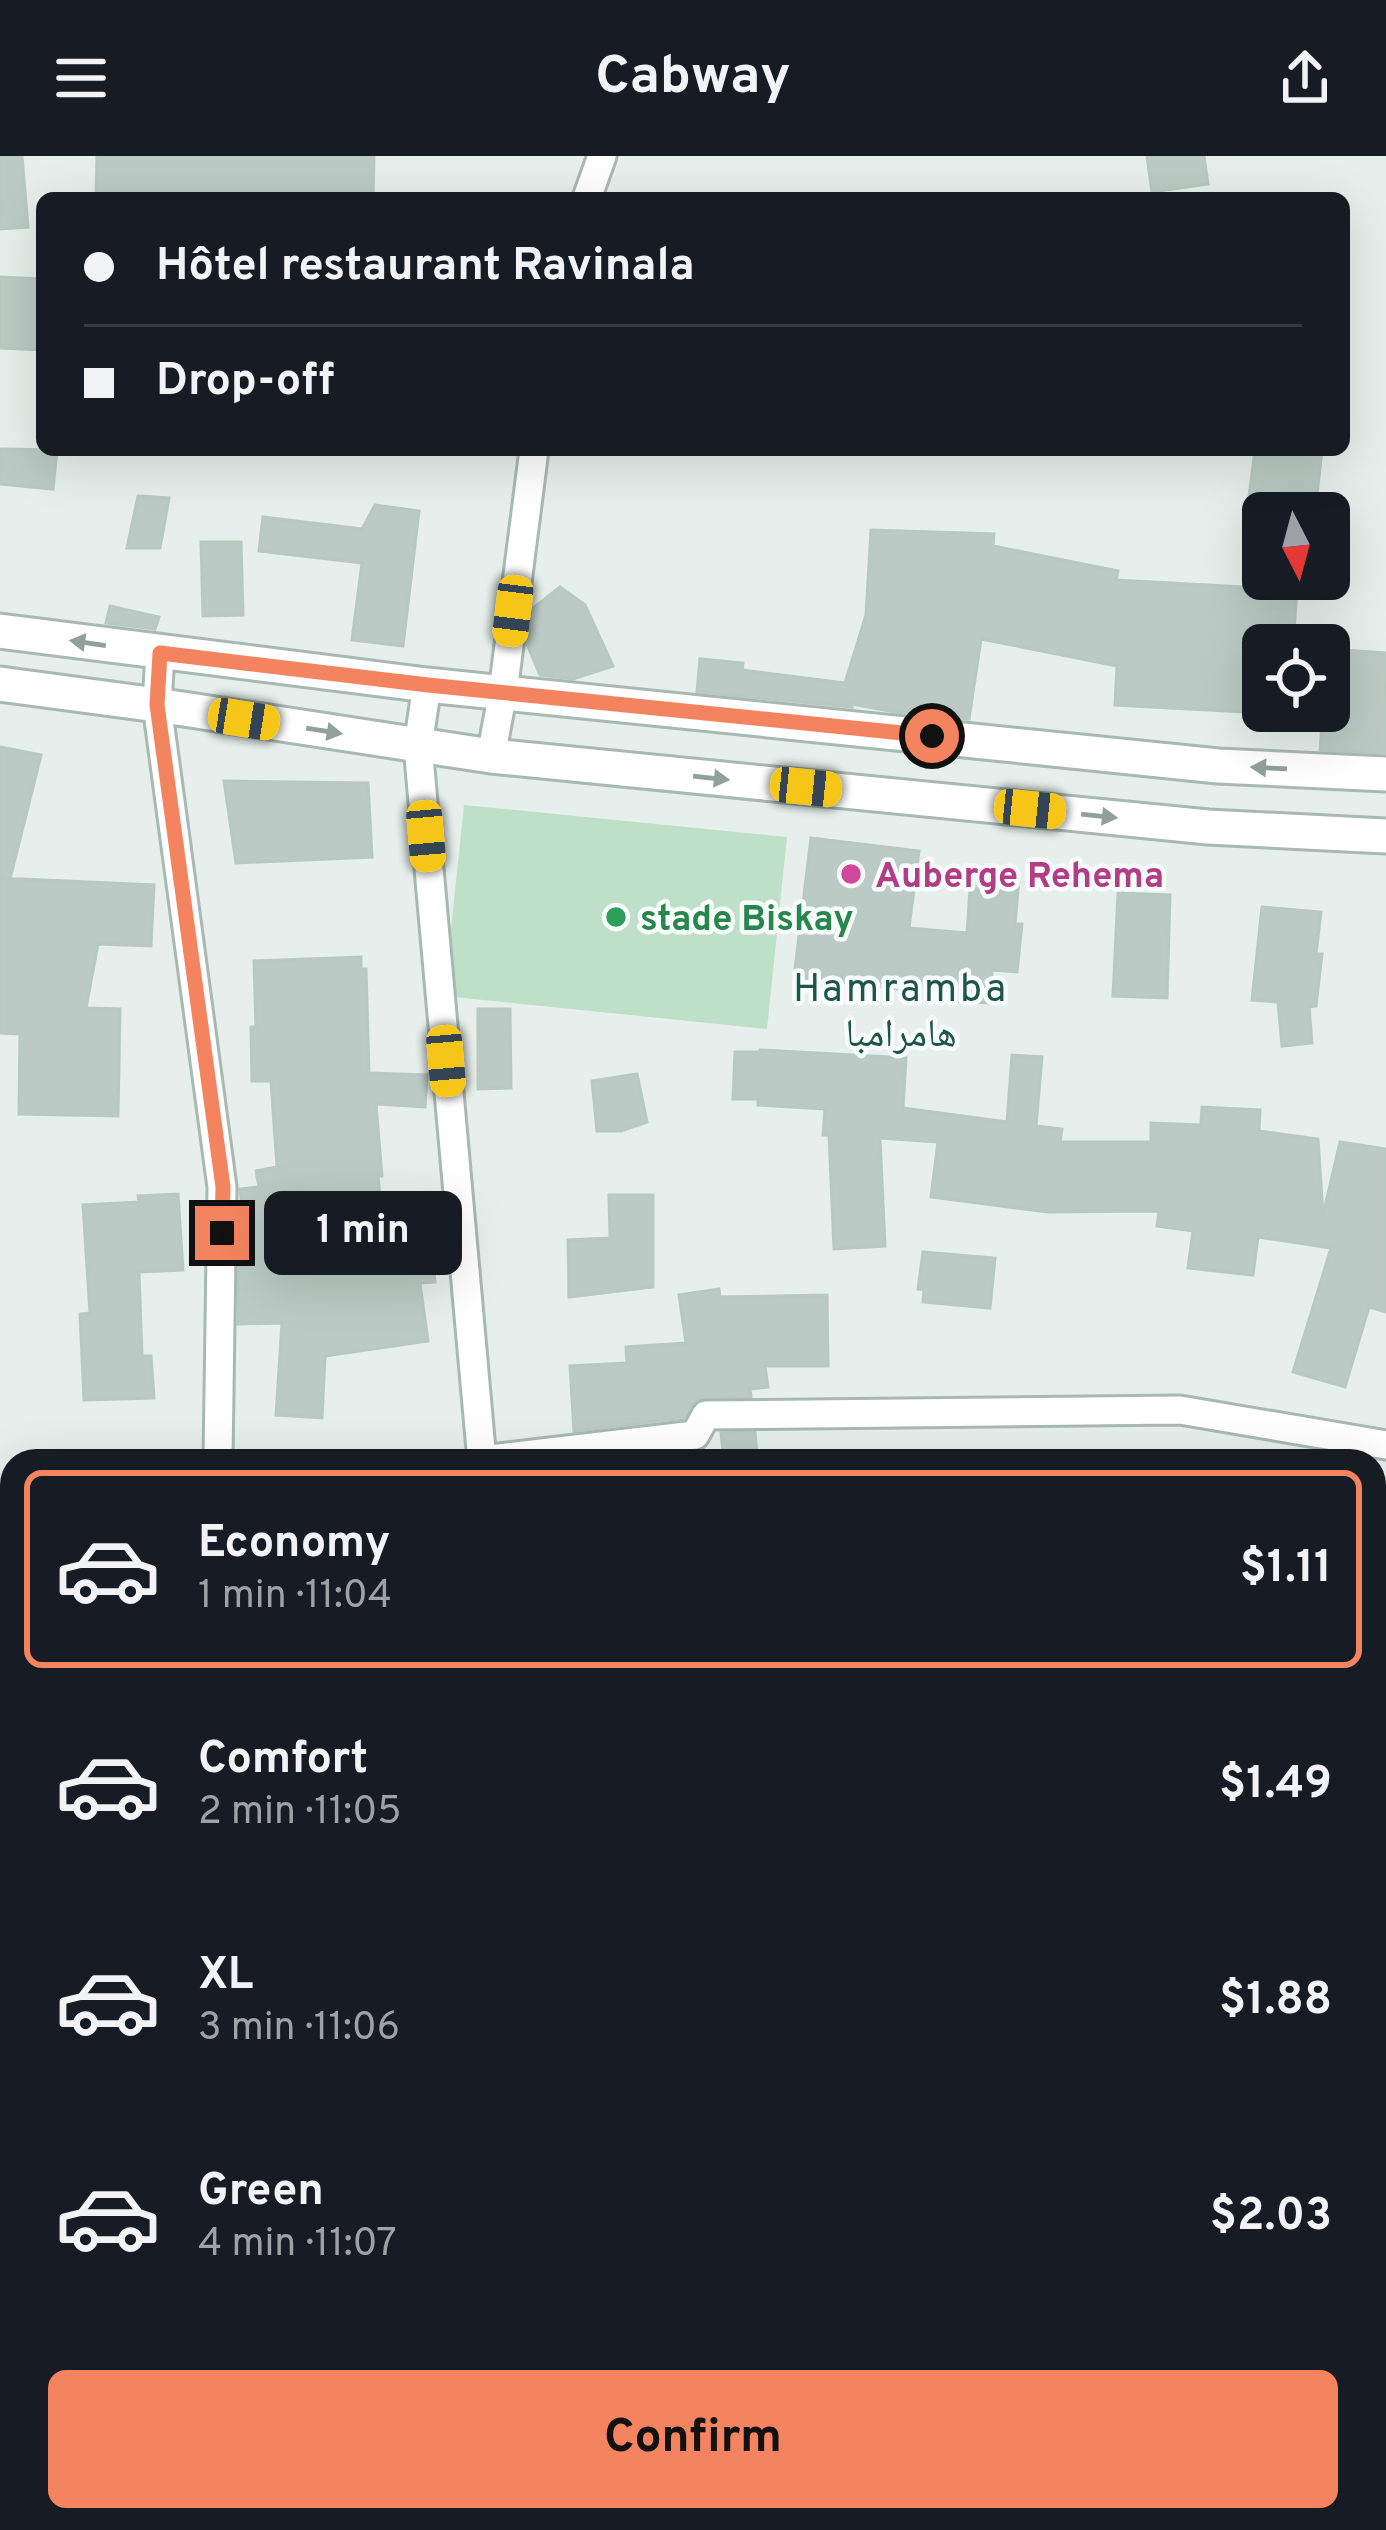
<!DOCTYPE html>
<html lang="en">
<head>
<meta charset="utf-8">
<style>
  :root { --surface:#171b24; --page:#20242c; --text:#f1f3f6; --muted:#9ea1a6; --line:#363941; --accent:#f4845f }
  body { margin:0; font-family:Overpass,"Noto Naskh Arabic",sans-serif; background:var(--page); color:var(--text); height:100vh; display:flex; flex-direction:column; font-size:45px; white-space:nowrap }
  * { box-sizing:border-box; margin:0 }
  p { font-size:39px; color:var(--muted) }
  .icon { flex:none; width:66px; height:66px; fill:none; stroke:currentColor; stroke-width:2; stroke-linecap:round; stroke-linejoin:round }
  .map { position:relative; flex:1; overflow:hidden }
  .sheet { position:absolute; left:0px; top:1293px; width:1386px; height:1083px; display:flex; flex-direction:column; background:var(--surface); border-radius:36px 36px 0 0; box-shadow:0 12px 48px #0002 }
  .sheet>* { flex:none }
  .hud { position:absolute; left:36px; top:36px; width:1314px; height:264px; border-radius:18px; box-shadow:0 12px 48px #0002; display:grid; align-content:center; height:264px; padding:0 48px; background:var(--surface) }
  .needle { width:78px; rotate:174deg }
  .fabs { position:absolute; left:1242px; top:336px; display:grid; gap:24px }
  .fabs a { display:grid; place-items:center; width:108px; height:108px; border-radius:18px; background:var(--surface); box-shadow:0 12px 48px #0002; font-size:60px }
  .end { position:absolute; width:54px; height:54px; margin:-27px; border:15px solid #f4845f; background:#111; box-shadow:0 0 0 6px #111 }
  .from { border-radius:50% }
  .bubble { position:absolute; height:84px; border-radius:18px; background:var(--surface); box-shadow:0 12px 48px #0002; font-size:39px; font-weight:700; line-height:84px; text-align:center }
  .car { position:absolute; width:36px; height:72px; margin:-36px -18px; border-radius:15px; box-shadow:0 0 9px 3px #0007; background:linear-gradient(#f5c518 24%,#345 0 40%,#f5c518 0 76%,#345 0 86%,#f5c518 0) }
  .hud b { display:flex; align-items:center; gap:42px; height:114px; font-size:45px }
  .hud b+b { border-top:3px solid var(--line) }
  .hud i { width:30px; height:30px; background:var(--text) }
  ul { padding:21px 0 0; list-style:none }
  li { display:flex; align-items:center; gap:36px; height:198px; margin:0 24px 18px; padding:0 24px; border:6px solid transparent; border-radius:18px }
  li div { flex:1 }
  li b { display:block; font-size:45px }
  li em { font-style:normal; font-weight:700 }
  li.on { border-color:var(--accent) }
  li>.icon { width:108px; height:108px; stroke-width:1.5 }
  .action { display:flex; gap:24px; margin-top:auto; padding:24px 48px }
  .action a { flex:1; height:138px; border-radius:18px; background:var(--accent); color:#111; font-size:48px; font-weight:700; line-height:138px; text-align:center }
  header { display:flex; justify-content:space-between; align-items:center; height:156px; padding:0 48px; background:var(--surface); font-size:54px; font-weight:700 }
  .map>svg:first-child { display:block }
  .garden { fill:#bfe0c8 }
  .building { fill:#bbcac4; stroke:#b8c9c2; stroke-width:3 }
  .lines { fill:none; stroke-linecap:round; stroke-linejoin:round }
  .minor-casing { stroke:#a8b8b2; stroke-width:33 }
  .tertiary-casing { stroke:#a8b8b2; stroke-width:39 }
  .minor { stroke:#fff; stroke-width:27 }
  .tertiary { stroke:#fff; stroke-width:33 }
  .oneway { fill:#92a09c }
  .route { stroke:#f4845f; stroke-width:15 }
  .hotel-dot { fill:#d1479c; stroke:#f7fbf9; stroke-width:4.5 }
  .leisure-dot { fill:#2e9e5b; stroke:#f7fbf9; stroke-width:4.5 }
  .labels { text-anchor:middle; stroke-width:9; stroke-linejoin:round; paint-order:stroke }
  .hotel-label { font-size:36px; font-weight:bold; fill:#b23c85; stroke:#f7fbf9; text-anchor:start }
  .leisure-label { font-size:36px; font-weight:bold; fill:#27864d; stroke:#f7fbf9; text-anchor:start }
  .neighbourhood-label { font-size:39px; letter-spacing:3px; fill:#1f5548; stroke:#f7fbf9 }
</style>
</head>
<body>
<header><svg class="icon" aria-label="menu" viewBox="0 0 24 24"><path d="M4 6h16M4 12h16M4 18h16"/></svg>Cabway<svg class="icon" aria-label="share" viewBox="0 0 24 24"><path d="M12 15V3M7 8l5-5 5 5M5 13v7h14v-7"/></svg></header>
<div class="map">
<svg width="1386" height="2374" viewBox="0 0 1386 2374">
  <rect width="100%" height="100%" fill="#e6efeb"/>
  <path class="garden" d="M464 649 787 681 767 873 444 840Z"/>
  <path class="building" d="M0 0H22L28 71 0 73Z
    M97 0H374L373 42H96Z
    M1147 0H1204L1208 28 1152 36Z
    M0 121 42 123V194L0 192Z
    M0 293 57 294 53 333 0 328Z
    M1255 294H1322L1315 357H1247Z
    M138 340 169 342 160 392H127Z
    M375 349 419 355 403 490 352 484 362 407 259 395 263 361 362 373Z
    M871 374 994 378 993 390 1118 415 1116 424 1297 434 1293 489H1263V557L1115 549 1117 510 981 483 969 563 895 556 852 548V551L697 536 700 503 743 507 742 514 845 527 866 459Z
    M201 386H241L243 459 203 460Z
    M560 431 585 449 613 510 573 523 540 519 527 488 532 453Z
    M110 450 159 461 155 473 106 467Z
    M1329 493 1386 497V597L1320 594 1323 555H1329Z
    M0 591 41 599 10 723 0 721Z
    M224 625 368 627 372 701 236 707Z
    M811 682 919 695 909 772 967 777 971 719 1019 723 1015 768H1022L1017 816 992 814 991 847 923 844V836L794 821Z
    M0 722 154 729 151 790 98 788 86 852 120 853 118 960 19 958 20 878 0 877Z
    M1118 737 1170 739 1167 842 1113 840Z
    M1262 751 1321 756 1316 798H1322L1316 850 1309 851 1312 887 1282 890 1278 846 1252 844Z
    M361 801V813H366L369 917 427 919 425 951 376 948 382 1020H378L384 1081 429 1076 435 1126 420 1127 428 1185 325 1200 322 1262 276 1259 282 1167 238 1168 239 1089H246L240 1033 259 1031 256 1015 277 1011 271 925H252L251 871H256L254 805Z
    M478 853H510L511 932 478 933Z
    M760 894 906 902 903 952 1007 966 1012 899 1042 901 1036 970 1062 973 1060 986H1151V967L1201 969 1202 951 1260 954 1259 975 1318 983 1323 1059 1340 986 1386 993V1156L1369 1151 1345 1231 1293 1216 1331 1092 1258 1081 1253 1119 1188 1112 1193 1075 1157 1070 1159 1055 1048 1056 931 1041 938 986 880 982 885 1090 834 1093 829 979H823L825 953 758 949V943H733L735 896H760Z
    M637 918 647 966 621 975H597L592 925Z
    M178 1038 183 1114 139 1116 142 1200H151L154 1242 84 1244 80 1158 90 1157 83 1049 139 1046 138 1040Z
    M609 1039H653V1131L569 1141 568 1084 610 1082Z
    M923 1096 995 1102 990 1152 923 1146 924 1134 918 1133Z
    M719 1133 720 1141 827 1139 828 1210H765L768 1231 750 1233 751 1241 698 1243 684 1262 574 1275 570 1210 627 1207 626 1191 686 1187 679 1139Z
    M755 1276 757 1300 724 1304 721 1277Z"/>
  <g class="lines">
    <defs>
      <path id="minor" d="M587 42 602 0
        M160 497 157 549 222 1031 218 1305
        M427 529 418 590 482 1305
        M491 600 503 536 534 294
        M482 1304 695 1279 706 1259 1180 1254 1386 1289
        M1374 1956 1386 1937
        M1374 2210 1386 2212
        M0 2290 12 2291
        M488 2374V2364
        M723 2374V2364
        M957 2374 958 2364
        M1180 2374V2364"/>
      <path id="tertiary" d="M0 475 427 529 1218 610 1386 618
        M0 528 157 549 491 600 1208 671 1386 680"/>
    </defs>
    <use href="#minor" class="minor-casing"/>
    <use href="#tertiary" class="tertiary-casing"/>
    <use href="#minor" class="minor"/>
    <use href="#tertiary" class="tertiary"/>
  </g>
  <defs><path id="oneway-solid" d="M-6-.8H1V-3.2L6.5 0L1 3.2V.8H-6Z" transform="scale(3)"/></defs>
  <g class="oneway">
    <use href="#oneway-solid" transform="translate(88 487) rotate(-172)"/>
    <use href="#oneway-solid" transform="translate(324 575) rotate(9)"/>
    <use href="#oneway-solid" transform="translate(1269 612) rotate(-177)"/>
    <use href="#oneway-solid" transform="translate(711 622) rotate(6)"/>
    <use href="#oneway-solid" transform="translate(1099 660) rotate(6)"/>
  </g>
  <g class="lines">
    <path class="route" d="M222 1077 223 1031 157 549 160 497 428 529 932 580"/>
  </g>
  <circle class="hotel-dot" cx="851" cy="718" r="12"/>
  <circle class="leisure-dot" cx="616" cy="761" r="12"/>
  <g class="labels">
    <g class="hotel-label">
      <text x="875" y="731">Auberge Rehema</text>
    </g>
    <g class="leisure-label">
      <text x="640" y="774">stade Biskay</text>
    </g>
    <g class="neighbourhood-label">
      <text x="901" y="845">Hamramba<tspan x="901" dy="45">هامرامبا</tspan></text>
    </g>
  </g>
</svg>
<div class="fabs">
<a><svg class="needle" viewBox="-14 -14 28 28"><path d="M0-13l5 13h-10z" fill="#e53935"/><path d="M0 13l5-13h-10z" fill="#9ea1a6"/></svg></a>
<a><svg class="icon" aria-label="locate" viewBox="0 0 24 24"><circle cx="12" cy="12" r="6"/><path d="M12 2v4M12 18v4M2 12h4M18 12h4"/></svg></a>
</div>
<i class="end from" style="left:932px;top:580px"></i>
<i class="end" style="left:222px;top:1077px"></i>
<div class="bubble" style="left:264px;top:1035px;width:198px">1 min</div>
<i class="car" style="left:513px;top:455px;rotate:187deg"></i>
<i class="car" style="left:244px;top:563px;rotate:99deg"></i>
<i class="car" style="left:806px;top:631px;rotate:96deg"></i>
<i class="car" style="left:1030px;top:653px;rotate:96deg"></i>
<i class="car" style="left:426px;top:680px;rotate:175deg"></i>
<i class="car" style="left:446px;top:905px;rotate:175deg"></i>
<div class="hud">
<b><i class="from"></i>Hôtel restaurant Ravinala</b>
<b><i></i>Drop-off</b>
</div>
<section class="sheet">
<ul>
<li class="on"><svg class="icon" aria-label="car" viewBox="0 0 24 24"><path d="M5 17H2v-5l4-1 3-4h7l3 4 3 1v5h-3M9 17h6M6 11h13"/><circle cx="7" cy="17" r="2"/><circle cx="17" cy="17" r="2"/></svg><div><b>Economy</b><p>1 min · 11:04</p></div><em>$1.11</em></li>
<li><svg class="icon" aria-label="car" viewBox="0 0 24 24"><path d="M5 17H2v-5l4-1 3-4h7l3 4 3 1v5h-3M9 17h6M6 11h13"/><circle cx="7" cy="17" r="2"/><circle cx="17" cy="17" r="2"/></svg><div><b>Comfort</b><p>2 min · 11:05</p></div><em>$1.49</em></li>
<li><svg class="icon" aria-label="car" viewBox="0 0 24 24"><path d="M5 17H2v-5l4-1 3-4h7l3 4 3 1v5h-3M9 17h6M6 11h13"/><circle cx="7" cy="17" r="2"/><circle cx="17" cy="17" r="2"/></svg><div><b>XL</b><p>3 min · 11:06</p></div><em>$1.88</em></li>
<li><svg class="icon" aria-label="car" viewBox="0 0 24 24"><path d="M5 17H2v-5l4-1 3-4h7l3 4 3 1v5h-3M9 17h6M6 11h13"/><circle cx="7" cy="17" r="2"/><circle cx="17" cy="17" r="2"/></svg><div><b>Green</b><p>4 min · 11:07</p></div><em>$2.03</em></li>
</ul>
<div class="action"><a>Confirm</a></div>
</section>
</div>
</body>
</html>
